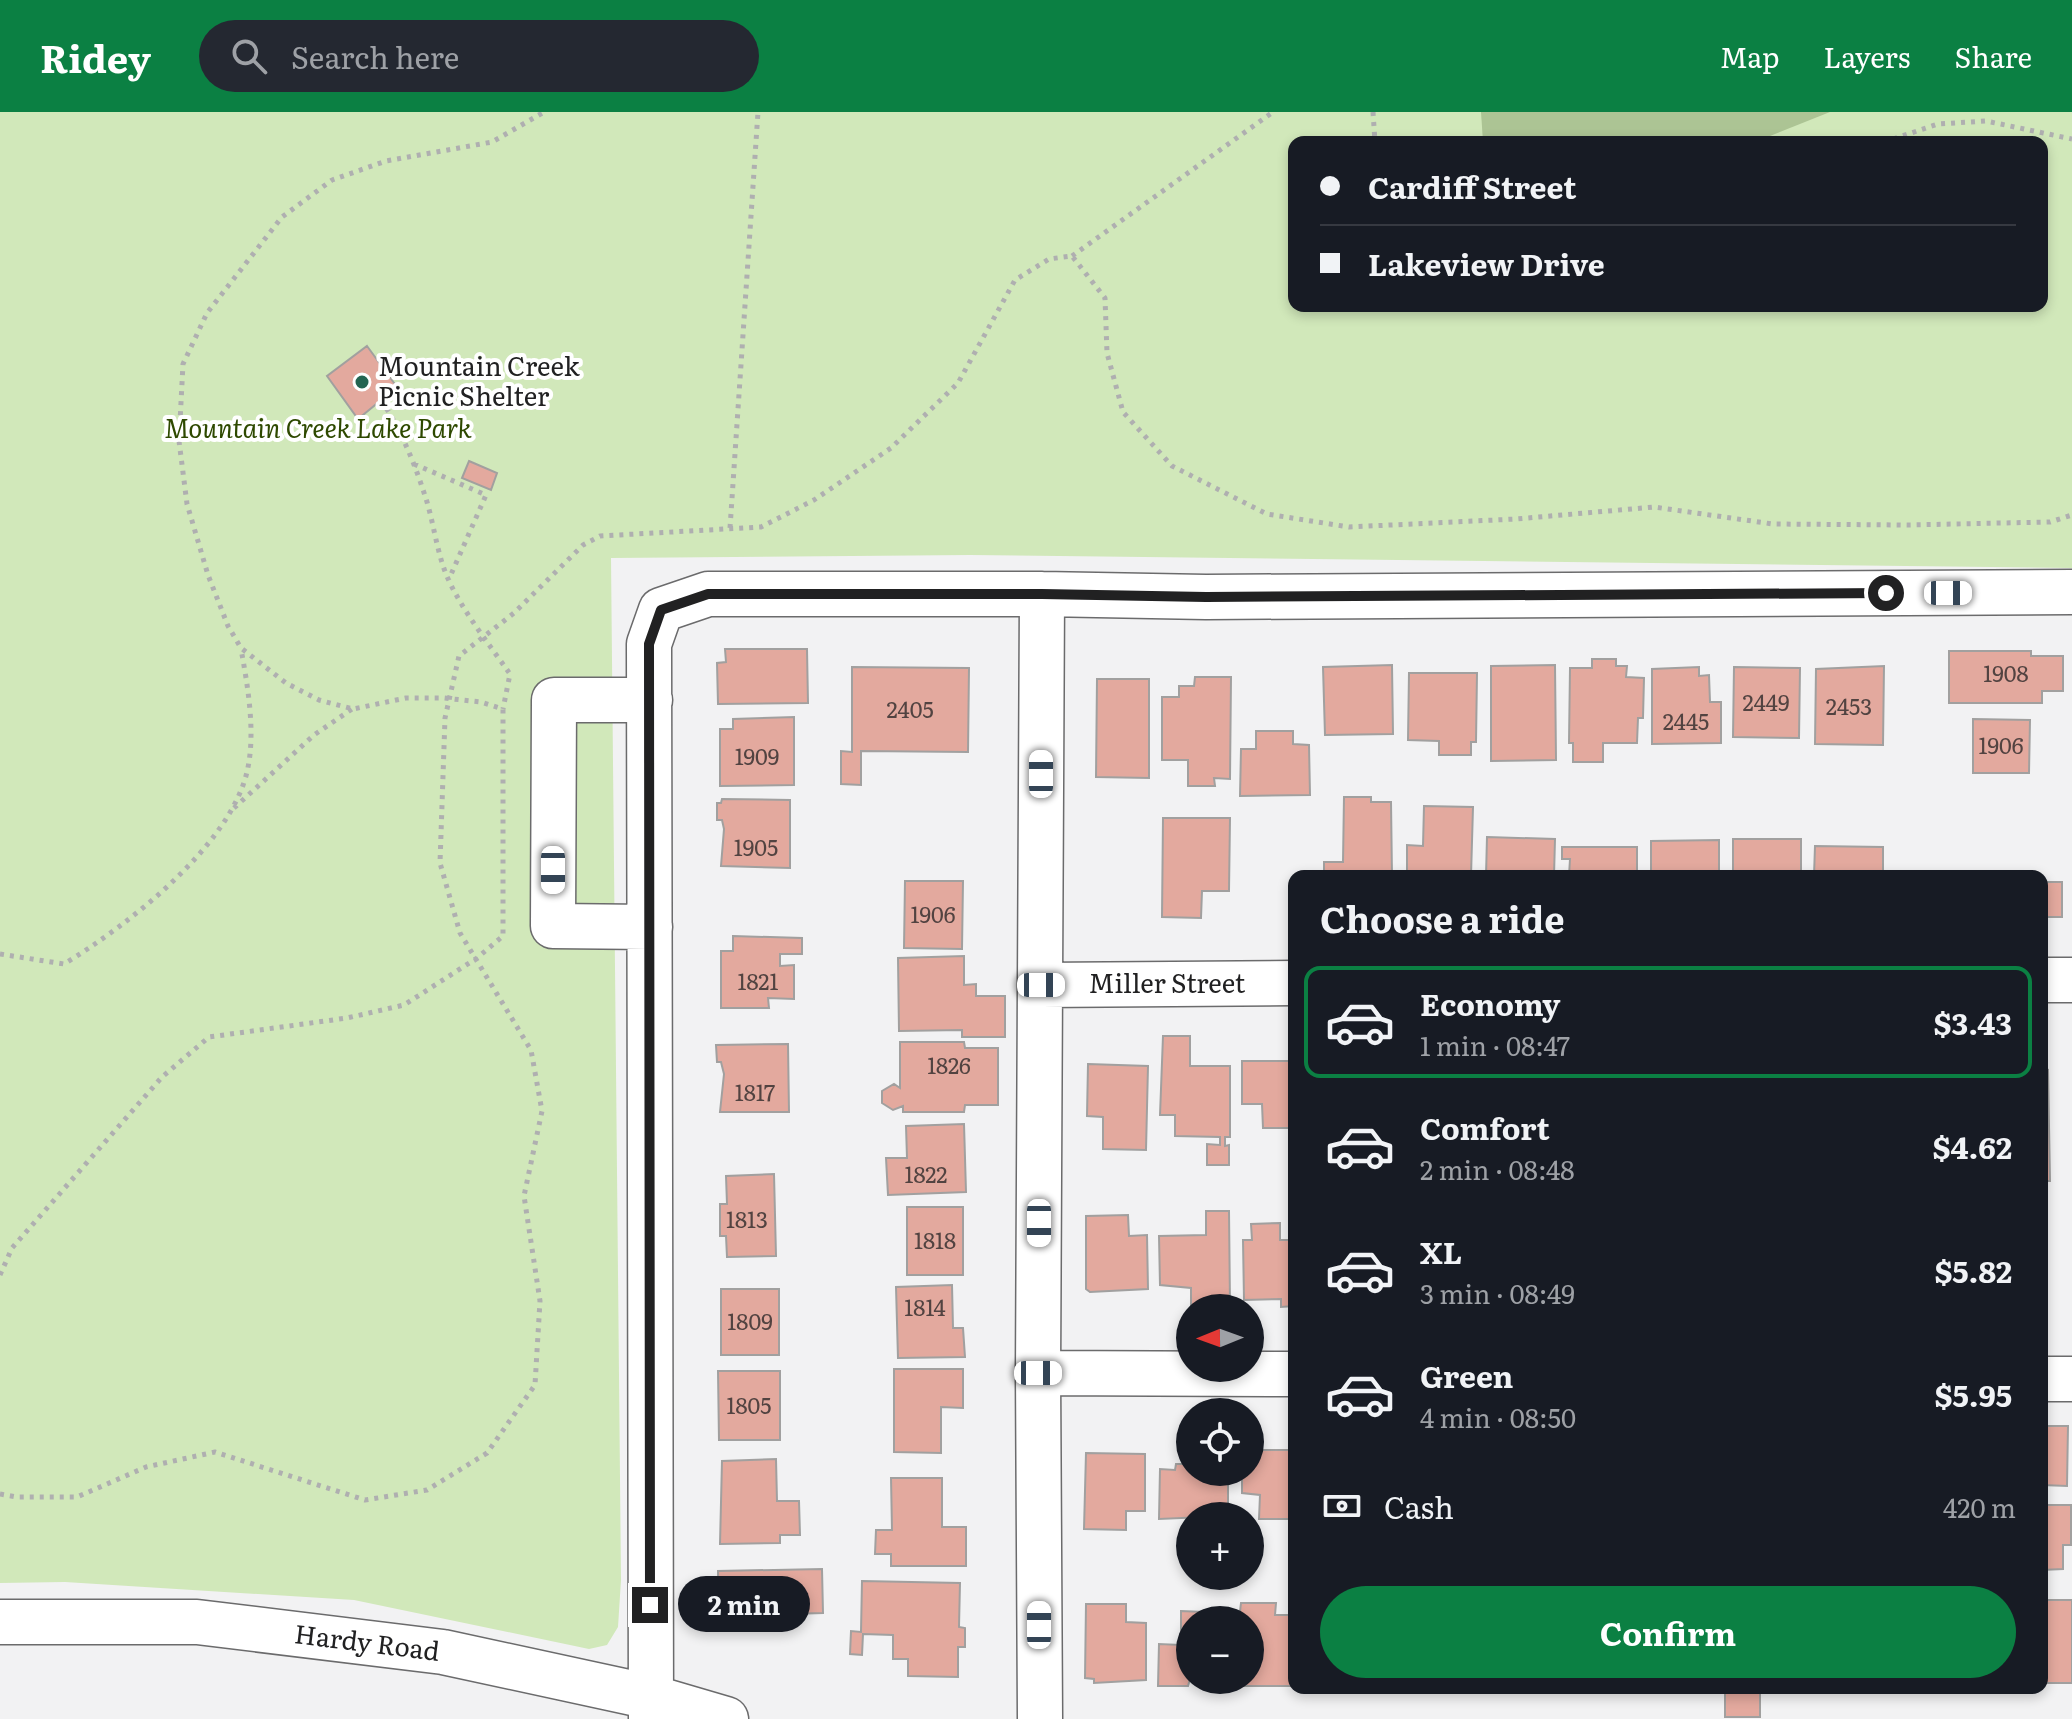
<!DOCTYPE html>
<html lang="en">
<head>
<meta charset="utf-8">
<style>
  :root { --surface:#171b24; --page:#242831; --text:#f1f3f6; --muted:#9ea1a6; --line:#363941; --accent:#0b8043 }
  body { margin:0; font-family:Literata,serif; background:var(--page); color:var(--text); height:100vh; display:flex; flex-direction:column; font-size:30px; white-space:nowrap }
  * { box-sizing:border-box; margin:0 }
  p { font-size:26px; color:var(--muted) }
  .icon { flex:none; width:44px; height:44px; fill:none; stroke:currentColor; stroke-width:2; stroke-linecap:round; stroke-linejoin:round }
  .map { position:relative; flex:1; overflow:hidden }
  .side { position:absolute; left:1288px; top:758px; width:760px; height:824px; display:flex; flex-direction:column; background:var(--surface); border-radius:16px; box-shadow:0 4px 12px #0003 }
  .side>* { flex:none }
  .banner { position:absolute; left:1288px; top:24px; width:760px; height:176px; border-radius:16px; box-shadow:0 4px 12px #0003; display:grid; align-content:center; height:176px; padding:0 32px; background:var(--surface) }
  .needle { width:52px; rotate:269deg }
  .controls { position:absolute; left:1176px; top:1182px; display:grid; gap:16px }
  .controls a { display:grid; place-items:center; width:88px; height:88px; border-radius:50%; background:var(--surface); box-shadow:0 4px 12px #0003; font-size:40px }
  .end { position:absolute; width:36px; height:36px; margin:-18px; border:10px solid #212122; background:#fff; box-shadow:0 0 0 4px #fff }
  .from { border-radius:50% }
  .bubble { position:absolute; height:56px; border-radius:28px; background:var(--surface); box-shadow:0 4px 12px #0003; font-size:26px; font-weight:700; line-height:56px; text-align:center }
  .car { position:absolute; width:24px; height:48px; margin:-24px -12px; border-radius:10px; box-shadow:0 0 6px 2px #0007; background:linear-gradient(#fff 24%,#345 0 40%,#fff 0 76%,#345 0 86%,#fff 0) }
  .banner b { display:flex; align-items:center; gap:28px; height:76px; font-size:30px }
  .banner b+b { border-top:2px solid var(--line) }
  .banner i { width:20px; height:20px; background:var(--text) }
  ul { padding:0; list-style:none }
  li { display:flex; align-items:center; gap:24px; height:112px; margin:0 16px 12px; padding:0 16px; border:4px solid transparent; border-radius:16px }
  li div { flex:1 }
  li b { display:block; font-size:30px }
  li em { font-style:normal; font-weight:700 }
  li.current { border-color:var(--accent) }
  li>.icon { width:72px; height:72px; stroke-width:1.5 }
  h2 { padding:0 32px; font-size:36px; line-height:96px }
  .pay { display:flex; align-items:center; gap:20px; height:88px; padding:0 32px; font-size:30px }
  .pay p { margin-inline-start:auto }
  .cta { display:flex; gap:16px; margin-top:auto; padding:16px 32px }
  .cta a { flex:1; height:92px; border-radius:48px; background:var(--accent); color:#fff; font-size:32px; font-weight:700; line-height:92px; text-align:center }
  header { display:flex; align-items:center; gap:48px; box-sizing:border-box; height:112px; padding:0 40px; background:var(--accent); color:#fff }
  header strong { font-size:38px }
  nav { display:flex; gap:44px; margin-inline-start:auto; font-size:28px }
  .search { width:560px; height:72px; background:var(--page); display:flex; align-items:center; gap:20px; box-sizing:border-box; padding:0 28px; border-radius:44px; color:var(--muted); font-size:30px }
  .map>svg:first-child { display:block }
  .green { fill:#d1e8ba; fill-rule:evenodd }
  .forest { fill:#acc494 }
  .building { fill:#e3a99e; stroke:#a1a09f; stroke-width:2 }
  .lines { fill:none; stroke-linecap:round; stroke-linejoin:round }
  .minor-casing { stroke:#6b6b6c; stroke-width:47 }
  .path { stroke:#afafb0; stroke-width:5; stroke-dasharray:4 6; stroke-linecap:butt }
  .minor { stroke:#fff; stroke-width:44 }
  .route { stroke:#212122; stroke-width:10 }
  .poi-dot { fill:#246451; stroke:#fff; stroke-width:3 }
  .labels { text-anchor:middle; stroke-width:8; stroke-linejoin:round; paint-order:stroke }
  .number-label { font-size:22px; fill:#524341 }
  .poi-label { font-size:26px; fill:#212122; stroke:#fff; text-anchor:start }
  .park-label { font-size:26px; font-style:italic; fill:#2e4900; stroke:#fff }
  .street-label { font-size:26px; fill:#212122; stroke:#fff }
</style>
</head>
<body>
<header>
<strong>Ridey</strong>
<div class="search"><svg class="icon" aria-label="search" viewBox="0 0 24 24"><circle cx="10" cy="10" r="6"/><path d="M15 15l6 6"/></svg>Search here</div>
<nav><a>Map</a><a>Layers</a><a>Share</a></nav>
</header>
<div class="map">
<svg width="2072" height="1607" viewBox="0 0 2072 1607">
  <rect width="100%" height="100%" fill="#f2f2f3"/>
  <path class="green" d="M0 0H2072V456L970 443 611 446 621 1468 618 1515 607 1533 589 1537 354 1488 65 1470 0 1471ZM1294 30H2042V194H1294Z"/>
  <path class="forest" d="M1481 0H1830L1755 30H1483Z"/>
  <path class="building" d="M367 234 397 275 358 307 327 264Z
    M469 349 497 361 491 378 462 366Z
    M725 537H807L808 591 718 592 717 551 726 550Z
    M1949 539H2031V544H2063V579H2042V591H1949Z
    M1592 547H1616V554H1627L1626 565 1644 566 1643 606H1638L1637 631H1603V650H1573V631H1569L1570 556H1592Z
    M1392 553 1393 622 1325 623 1323 555Z
    M1555 553 1556 648 1491 649V554Z
    M1884 554 1883 633 1815 632 1816 557Z
    M852 555 969 556 968 640 861 639V673L841 672V639L852 640Z
    M1699 555V564L1709 563 1710 590H1721V631L1652 632V557Z
    M1734 555 1800 556 1799 626 1733 625Z
    M1409 561H1477L1476 630H1471V643H1439V629L1408 628Z
    M1195 565H1231L1230 667 1214 666 1215 674H1188V648H1162V585H1179V574H1194Z
    M1097 567H1149V666L1096 665Z
    M794 605V673L720 674V617H733V607Z
    M1973 607 2030 608 2029 661H1973Z
    M1256 619H1293V632L1309 633 1310 683 1240 684 1241 637H1256Z
    M1344 685H1371V690H1391L1392 764H1324V750H1343Z
    M722 687 790 688V756L721 754 724 717 722 708H717V691H721Z
    M1424 694 1473 695 1471 764H1407V733L1423 734Z
    M1163 706H1230L1229 779H1202L1201 806 1162 805Z
    M1487 725 1555 727 1554 764H1486Z
    M1733 727H1801V764H1733Z
    M1719 728V764H1651V729Z
    M1815 734 1883 735V764H1814Z
    M1562 735H1637V764H1569L1570 747H1562Z
    M905 769H963L962 837 904 836Z
    M2042 770H2062V805H2042Z
    M733 824 802 826V842H780V854L794 853V887L768 886 769 896H721V839H733Z
    M964 844V873L976 872V884H1005V925H962V918L899 919 898 846Z
    M1163 924H1190V954H1230V1025H1225V1034L1229 1033V1053H1207V1032L1220 1033V1025L1175 1024V1003H1160Z
    M900 930H964L965 936H998V993H965L964 1000H903V994L893 998 882 991V979L894 972 900 976Z
    M788 932 789 1000H720L724 962 721 950H717L716 933Z
    M1242 949H1294V1016H1263L1262 992H1242Z
    M1088 952 1148 954 1146 1038 1103 1037V1005L1087 1004Z
    M2048 958 2050 1069H2042V959Z
    M964 1012 966 1080 888 1083 886 1046H907L906 1014Z
    M774 1062 776 1144 727 1145 726 1124H720V1092H727L726 1064Z
    M907 1095H963V1163H907Z
    M1206 1099H1229L1230 1193H1191V1176L1160 1173 1159 1124 1206 1123Z
    M1128 1103 1129 1124 1147 1123 1148 1177 1090 1180 1086 1177V1104Z
    M1280 1111V1128H1294V1194L1281 1195V1187L1244 1188 1243 1128H1252L1251 1112Z
    M952 1173 953 1216H963L965 1245 898 1246 896 1175Z
    M721 1177H779V1243H721Z
    M894 1257H963V1296L941 1295V1341L894 1340Z
    M718 1259H780V1328H719Z
    M2042 1314H2068L2067 1374 2042 1373Z
    M1190 1337V1360H1228V1404L1159 1407 1160 1357 1175 1358 1176 1352H1189Z
    M1250 1338H1294V1407H1259L1260 1383 1242 1381V1360H1250Z
    M1086 1341 1145 1342V1399H1126V1418L1084 1417Z
    M776 1347 777 1389H799L800 1423H780V1431L720 1432 722 1349Z
    M891 1366H942V1415H966V1454H891V1442H875L876 1418H892Z
    M2042 1393H2071V1433H2063V1457L2042 1458Z
    M822 1457 823 1501 789 1502V1513L719 1514 718 1459Z
    M862 1469 960 1471 959 1515 965 1516V1535H958V1565L908 1564V1547H893V1523L863 1522 862 1543 850 1542 851 1519 861 1520Z
    M2042 1488H2072V1571H2042Z
    M1241 1491H1276L1275 1503H1294V1574H1240V1568H1250V1508H1239Z
    M1086 1492H1126V1510L1146 1511V1568L1094 1571V1567L1085 1566Z
    M1181 1499 1228 1501V1508H1190V1567L1188 1574H1158L1159 1532 1181 1533Z
    M1725 1576H1760V1605H1725Z"/>
  <g class="lines">
    <defs>
      <path id="minor" d="M650 815 553 814 554 588H650
        M2042 868H2072
        M1041 873 1294 871
        M1038 1261 1294 1262
        M2042 1267H2072
        M0 1510H197L443 1540 651 1585 726 1607
        M651 1607 649 532 661 498 708 482H1042L1206 485 2072 480
        M1040 1607 1038 1261 1042 482"/>
    </defs>
    <use href="#minor" class="minor-casing"/>
    <path class="path" d="M1373 0 1375 30
      M1884 30 1938 12 1986 9 2072 27
      M1072 144 1273 0
      M381 288C402 319 416 355 427 390 434 414 437 439 446 462 460 496 489 532 510 562L503 597
      M414 352 486 383 449 467
      M730 416 758 0
      M234 696 314 623 352 597
      M0 842 64 852C128 813 229 735 247 660 256 622 248 575 241 537
      M0 1163 12 1136 162 965 209 925 347 906 404 893 477 846 503 824V597L481 590 444 586H406L353 597 319 588 286 571 241 536 228 514 208 463 187 392 179 329 183 252 207 201 282 105 332 68 386 49 492 30 544 0
      M0 1382 17 1385H77L146 1355 215 1340 365 1388 427 1378 487 1341 535 1273 540 1189 524 1084 542 999 531 938 460 821 440 751 445 606 459 544 514 501 583 433 600 424 761 415 814 388 891 336 958 271 1015 168 1049 147 1072 144 1105 186 1107 241 1123 300 1172 354 1267 402 1349 415 1516 407 1654 395 1773 412 1907 413 2050 410 2072 403"/>
    <use href="#minor" class="minor"/>
  </g>
  <g class="lines">
    <path class="route" d="M650 1493 649 532 661 498 708 482H1042L1206 485 1886 481"/>
  </g>
  <circle class="poi-dot" cx="362" cy="270" r="8"/>
  <g class="labels">
    <g class="number-label">
      <text x="2006" y="570">1908</text>
      <text x="1766" y="599">2449</text>
      <text x="1849" y="603">2453</text>
      <text x="910" y="606">2405</text>
      <text x="1686" y="618">2445</text>
      <text x="2001" y="642">1906</text>
      <text x="757" y="653">1909</text>
      <text x="756" y="744">1905</text>
      <text x="933" y="811">1906</text>
      <text x="758" y="878">1821</text>
      <text x="949" y="962">1826</text>
      <text x="755" y="989">1817</text>
      <text x="926" y="1071">1822</text>
      <text x="747" y="1116">1813</text>
      <text x="935" y="1137">1818</text>
      <text x="925" y="1204">1814</text>
      <text x="750" y="1218">1809</text>
      <text x="749" y="1302">1805</text>
    </g>
    <g class="poi-label">
      <text x="378" y="264">Mountain Creek<tspan x="378" dy="30">Picnic Shelter</tspan></text>
    </g>
    <g class="park-label">
      <text x="318" y="326">Mountain Creek Lake Park</text>
    </g>
    <g class="street-label">
      <text x="1167" y="881">Miller Street</text>
      <text transform="translate(367 1531) rotate(7)" y="9">Hardy Road</text>
    </g>
  </g>
</svg>
<div class="controls">
<a><svg class="needle" viewBox="-14 -14 28 28"><path d="M0-13l5 13h-10z" fill="#e53935"/><path d="M0 13l5-13h-10z" fill="#9ea1a6"/></svg></a>
<a><svg class="icon" aria-label="locate" viewBox="0 0 24 24"><circle cx="12" cy="12" r="6"/><path d="M12 2v4M12 18v4M2 12h4M18 12h4"/></svg></a>
<a>+</a>
<a>−</a>
</div>
<i class="end from" style="left:1886px;top:481px"></i>
<i class="end" style="left:650px;top:1493px"></i>
<div class="bubble" style="left:678px;top:1464px;width:132px">2 min</div>
<i class="car" style="left:1948px;top:481px;rotate:90deg"></i>
<i class="car" style="left:1041px;top:662px;rotate:0deg"></i>
<i class="car" style="left:553px;top:758px;rotate:180deg"></i>
<i class="car" style="left:1041px;top:873px;rotate:90deg"></i>
<i class="car" style="left:1039px;top:1111px;rotate:180deg"></i>
<i class="car" style="left:1038px;top:1261px;rotate:90deg"></i>
<i class="car" style="left:1039px;top:1513px;rotate:0deg"></i>
<div class="banner">
<b><i class="from"></i>Cardiff Street</b>
<b><i></i>Lakeview Drive</b>
</div>
<section class="side">
<h2>Choose a ride</h2>
<ul>
<li class="current"><svg class="icon" aria-label="car" viewBox="0 0 24 24"><path d="M5 17H2v-5l4-1 3-4h7l3 4 3 1v5h-3M9 17h6M6 11h13"/><circle cx="7" cy="17" r="2"/><circle cx="17" cy="17" r="2"/></svg><div><b>Economy</b><p>1 min · 08:47</p></div><em>$3.43</em></li>
<li><svg class="icon" aria-label="car" viewBox="0 0 24 24"><path d="M5 17H2v-5l4-1 3-4h7l3 4 3 1v5h-3M9 17h6M6 11h13"/><circle cx="7" cy="17" r="2"/><circle cx="17" cy="17" r="2"/></svg><div><b>Comfort</b><p>2 min · 08:48</p></div><em>$4.62</em></li>
<li><svg class="icon" aria-label="car" viewBox="0 0 24 24"><path d="M5 17H2v-5l4-1 3-4h7l3 4 3 1v5h-3M9 17h6M6 11h13"/><circle cx="7" cy="17" r="2"/><circle cx="17" cy="17" r="2"/></svg><div><b>XL</b><p>3 min · 08:49</p></div><em>$5.82</em></li>
<li><svg class="icon" aria-label="car" viewBox="0 0 24 24"><path d="M5 17H2v-5l4-1 3-4h7l3 4 3 1v5h-3M9 17h6M6 11h13"/><circle cx="7" cy="17" r="2"/><circle cx="17" cy="17" r="2"/></svg><div><b>Green</b><p>4 min · 08:50</p></div><em>$5.95</em></li>
</ul>
<div class="pay"><svg class="icon" aria-label="cash" viewBox="0 0 24 24"><path d="M3 7h18v10H3z"/><circle cx="12" cy="12" r="2"/></svg>Cash<p>420 m</p></div>
<div class="cta"><a>Confirm</a></div>
</section>
</div>
</body>
</html>
